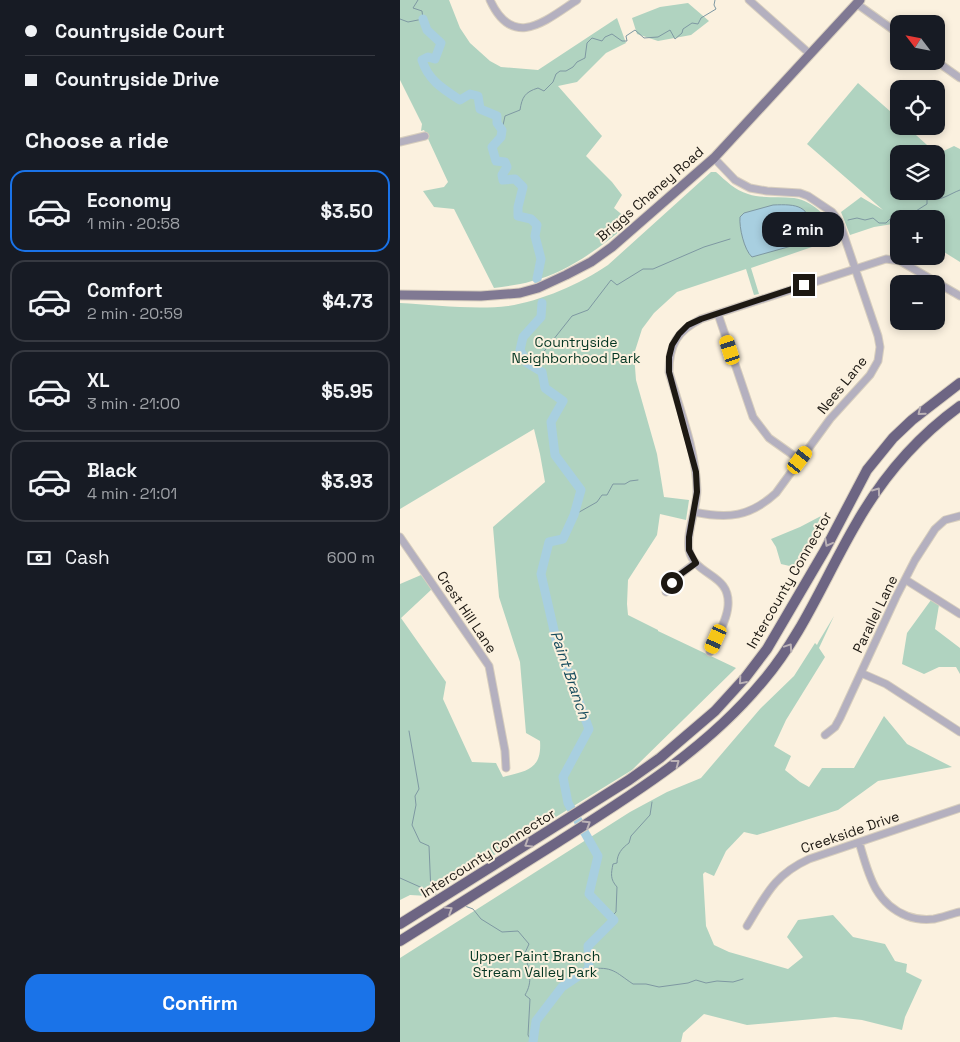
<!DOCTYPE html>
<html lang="en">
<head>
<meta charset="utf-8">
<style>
  :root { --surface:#171b24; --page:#242831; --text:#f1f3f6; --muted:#9ea1a6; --line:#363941; --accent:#1a73e8 }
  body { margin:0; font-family:"Space Grotesk",sans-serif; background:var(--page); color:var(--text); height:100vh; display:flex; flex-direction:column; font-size:19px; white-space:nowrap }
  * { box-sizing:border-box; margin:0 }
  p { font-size:16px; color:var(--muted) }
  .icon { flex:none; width:28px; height:28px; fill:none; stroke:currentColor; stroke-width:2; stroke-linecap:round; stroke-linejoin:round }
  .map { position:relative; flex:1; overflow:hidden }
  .side { display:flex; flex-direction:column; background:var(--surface); width:400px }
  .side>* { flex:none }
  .hud { display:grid; align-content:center; height:110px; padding:0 25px; background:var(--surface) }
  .needle { width:32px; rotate:302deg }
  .fabs { position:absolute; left:490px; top:15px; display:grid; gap:10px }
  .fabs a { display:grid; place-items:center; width:55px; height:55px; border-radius:10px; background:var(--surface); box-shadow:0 2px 8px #0003; font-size:25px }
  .end { position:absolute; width:22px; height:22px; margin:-11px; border:6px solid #1d1913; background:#fff; box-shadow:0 0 0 2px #fff }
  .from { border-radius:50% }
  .bubble { position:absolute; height:35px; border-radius:15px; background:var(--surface); box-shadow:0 2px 8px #0003; font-size:16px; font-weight:700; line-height:35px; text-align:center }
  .car { position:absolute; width:15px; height:30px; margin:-15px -8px; border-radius:6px; box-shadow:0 0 4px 1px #0007; background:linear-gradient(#f5c518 24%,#345 0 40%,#f5c518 0 76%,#345 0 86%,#f5c518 0) }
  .hud b { display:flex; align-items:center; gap:18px; height:48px; font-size:19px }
  .hud b+b { border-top:1px solid var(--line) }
  .hud i { width:12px; height:12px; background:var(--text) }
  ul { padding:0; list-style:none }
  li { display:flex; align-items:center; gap:15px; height:82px; margin:0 10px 8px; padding:0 15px; border:2px solid var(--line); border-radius:15px }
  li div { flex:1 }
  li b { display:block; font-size:19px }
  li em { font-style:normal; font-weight:700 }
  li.active { border-color:var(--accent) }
  li>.icon { width:45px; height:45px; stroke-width:1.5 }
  h2 { padding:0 25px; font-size:22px; line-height:60px }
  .pay { display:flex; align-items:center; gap:12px; height:55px; padding:0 25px; font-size:19px }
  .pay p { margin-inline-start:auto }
  .button { display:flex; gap:10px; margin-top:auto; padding:10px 25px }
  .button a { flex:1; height:58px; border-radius:15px; background:var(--accent); color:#fff; font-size:20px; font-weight:700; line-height:58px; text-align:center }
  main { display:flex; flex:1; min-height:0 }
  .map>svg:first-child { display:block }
  .green { fill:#b0d3c0; fill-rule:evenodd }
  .water { fill:#a8cfe0; stroke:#7e98a2 }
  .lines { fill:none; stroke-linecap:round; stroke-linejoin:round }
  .stream { stroke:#7e98a2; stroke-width:1 }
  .river { stroke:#a8cfe0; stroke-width:9 }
  .minor-casing { stroke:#d7cebe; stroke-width:9 }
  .major-casing { stroke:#d7cebe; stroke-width:11 }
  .highway-casing { stroke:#d7cebe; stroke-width:12 }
  .minor { stroke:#b4b0bf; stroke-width:7 }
  .major { stroke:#807993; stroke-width:9 }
  .highway { stroke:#6d6583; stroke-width:10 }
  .oneway { stroke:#bbb2b6 }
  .route { stroke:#1d1913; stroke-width:6 }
  .labels { text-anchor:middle; stroke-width:4; stroke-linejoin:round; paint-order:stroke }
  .street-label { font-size:14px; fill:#1d1913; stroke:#fbf1df }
  .park-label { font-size:14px; fill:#043623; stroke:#fbf1df }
  .water-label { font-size:15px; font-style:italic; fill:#164b5d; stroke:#fbf1df }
</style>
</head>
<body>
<main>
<section class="side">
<div class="hud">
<b><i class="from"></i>Countryside Court</b>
<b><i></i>Countryside Drive</b>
</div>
<h2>Choose a ride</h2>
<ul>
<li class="active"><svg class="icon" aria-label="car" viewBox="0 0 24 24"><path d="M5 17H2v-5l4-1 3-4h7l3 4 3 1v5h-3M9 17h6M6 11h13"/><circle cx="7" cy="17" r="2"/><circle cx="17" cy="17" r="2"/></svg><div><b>Economy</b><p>1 min · 20:58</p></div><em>$3.50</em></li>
<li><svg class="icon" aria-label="car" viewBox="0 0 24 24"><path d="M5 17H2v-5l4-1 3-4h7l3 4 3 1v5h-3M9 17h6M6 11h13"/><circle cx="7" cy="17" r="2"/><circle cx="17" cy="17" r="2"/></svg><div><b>Comfort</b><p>2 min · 20:59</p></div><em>$4.73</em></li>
<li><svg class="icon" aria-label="car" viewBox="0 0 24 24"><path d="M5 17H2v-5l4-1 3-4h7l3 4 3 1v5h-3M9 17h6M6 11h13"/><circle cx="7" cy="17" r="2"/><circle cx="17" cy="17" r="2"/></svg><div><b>XL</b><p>3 min · 21:00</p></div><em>$5.95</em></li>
<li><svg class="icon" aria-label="car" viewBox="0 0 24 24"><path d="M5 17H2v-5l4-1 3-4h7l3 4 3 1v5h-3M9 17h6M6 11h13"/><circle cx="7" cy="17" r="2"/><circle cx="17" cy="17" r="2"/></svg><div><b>Black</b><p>4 min · 21:01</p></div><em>$3.93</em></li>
</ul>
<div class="pay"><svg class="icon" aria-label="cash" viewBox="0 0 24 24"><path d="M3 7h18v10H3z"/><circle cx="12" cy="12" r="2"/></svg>Cash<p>600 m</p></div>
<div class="button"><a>Confirm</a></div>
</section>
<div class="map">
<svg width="560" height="1042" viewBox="0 0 560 1042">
  <rect width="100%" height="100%" fill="#fbf1df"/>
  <path class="green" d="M0 0H49L60 28 70 43 90 61 101 67 138 70 217 18 226 43 206 53 177 82 158 86 202 136 186 156 212 182 222 195 214 208 231 222C202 246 169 272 132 281 120 285 106 286 94 288L54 209 34 207 23 191 44 187 48 182 24 130 21 131 22 124 0 80Z
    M288 3 309 21 291 35 258 41 237 34 232 18 260 7Z
    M458 83 499 119V126H506L537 154 554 146 560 149V262L536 247V219H499V223L474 227 450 235 441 212 461 197 483 210 407 144ZM499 154H536V191H499Z
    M311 172H316C326 181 335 190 348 194 363 199 379 196 394 198 414 201 432 220 438 238L351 268 359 294 354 295 346 269 277 292 254 313 242 329 234 354 236 380 257 454 264 497 289 500 286 520 260 514 257 535 228 580 227 604 228 615 258 630V631L336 668 232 770 28 896 10 895 0 900V584L21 575 32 589 1 618 46 682 43 699 72 762 96 763 103 777C127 771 142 769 140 741L126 733 120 662 99 597 93 527 145 482 140 454 134 429 0 509V303C33 305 76 310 108 306 141 301 180 284 208 265Z
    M421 516 408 546 394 567 381 564 376 547 371 539 400 527Z
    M531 600 539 605 535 629 560 648V674L556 667H539L524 674 502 664 507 633Z
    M434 616 419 648 425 657 386 720 374 746 391 756 385 770 400 782 409 787 422 768H454L484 716 507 744 552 767 478 781 438 810 357 835 344 832 326 851 314 876 305 872 303 874 306 926 314 945 329 952 388 969 403 957 387 937 398 920 433 915 453 937 485 944 495 961 507 964 506 972 522 980 505 1017 502 1030 462 1020 435 1017 347 1025 304 1014 283 1033 281 1042H0V958L230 812 267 792 301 778 360 709 394 676 415 643 417 645 419 641Z"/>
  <path class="water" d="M373 205C397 204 410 205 412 232L406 242 352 257C344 250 339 227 340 217L344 213Z"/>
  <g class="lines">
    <path class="stream" d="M0 19 8 22 23 19 22 11 13 8 18 0
      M102 130 105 116 120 110C122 97 125 92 138 88L144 91 153 82 156 74 160 71H166L173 67 177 62 185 58 187 43 192 38 202 41 205 37 212 34 222 41H227L226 36 235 30 244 38 258 37 270 30 275 39 282 33 283 29 292 23 298 24 301 18 316 9 314 5 315 0
      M448 220 457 218 465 220 473 218 479 223H486L490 219 508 216 527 204V198C539 203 549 194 560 190
      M411 224H430
      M137 369 138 359 172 316 188 310 211 280 217 285 243 269H253L304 247 330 239
      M174 515 197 502 202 495H207L213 484H225L230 481 238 480
      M9 731 19 789 15 796 16 805 12 825 20 842 29 846 31 893
      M0 878 38 895
      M65 906 73 909 81 919 102 932 118 931 129 944 124 955C130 969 133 982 125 995L130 999 128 1035 132 1042
      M211 917 216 912 217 887C210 879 211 874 213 864L217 863C217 854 222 848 229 843L231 836 250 815 252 802
      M189 969C213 966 215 972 233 984H246L259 987 288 983 296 980 306 983 317 981 333 982 343 979"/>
    <path class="river" d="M23 19 27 30 41 43 35 59 28 57 22 60C28 80 43 89 60 100L70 94 78 96 80 109 97 116V123L102 130 101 137 92 147 96 161 105 162 107 167 102 175 103 180 115 179 123 187 118 207V216L131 219 137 225 135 236 141 259 137 279
      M133 1042 136 1021 162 987 189 969 188 946 214 920 189 894 198 856 168 803 163 777 189 729 156 639 141 574 149 542 163 539 174 515 181 490 155 455 151 422 163 401 145 388 142 372 127 363 120 350 123 337 141 317 142 303"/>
    <defs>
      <path id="minor" d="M90 0C113 50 145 21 177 0
        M349 0 410 54
        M457 4 499 34
        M536 61 560 78
        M0 142 25 136
        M318 314 353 417 369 438 400 460
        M294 512C328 519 350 517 376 493L430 419 470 375 478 361 480 347 478 336 439 221 432 212 408 196 400 193 367 191 350 188 335 180 314 158
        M0 537 89 666 105 751 106 768
        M506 580 560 614
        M266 592 278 576 295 563
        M310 652C316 638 327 621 328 606 331 573 295 577 289 550 286 531 297 510 297 490 296 450 280 410 269 372 269 345 277 331 301 319L486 259 500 261 560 296
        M461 673 486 684 560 732
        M425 735 435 727 440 718 496 597 515 560 535 529 545 520 560 516
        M459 842C468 872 474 903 507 916 515 919 525 920 534 919 543 917 551 914 560 912
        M347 926C366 895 374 875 409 859L560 808"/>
      <path id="major" d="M0 295 81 296 120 293 138 288 166 275 191 262 212 247 314 158 460 0"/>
      <path id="highway" d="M0 924 229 780 260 758 315 711 345 678 367 649 425 550 467 470 493 438 512 420 560 383
        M0 941C53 908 105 875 158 842 232 795 307 749 363 681 403 634 425 577 456 524 482 478 517 437 560 406"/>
    </defs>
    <use href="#minor" class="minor-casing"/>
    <use href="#major" class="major-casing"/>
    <use href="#highway" class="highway-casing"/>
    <use href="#minor" class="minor"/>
    <use href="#major" class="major"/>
    <use href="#highway" class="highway"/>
  </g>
  <defs><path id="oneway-chevron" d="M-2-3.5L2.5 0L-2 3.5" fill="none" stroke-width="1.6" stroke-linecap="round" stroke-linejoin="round" transform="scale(1.25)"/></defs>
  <g class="oneway">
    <use href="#oneway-chevron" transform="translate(521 412) rotate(141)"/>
    <use href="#oneway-chevron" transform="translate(477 491) rotate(-54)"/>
    <use href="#oneway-chevron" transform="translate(428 543) rotate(118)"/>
    <use href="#oneway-chevron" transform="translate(389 647) rotate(-56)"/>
    <use href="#oneway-chevron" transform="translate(342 681) rotate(131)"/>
    <use href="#oneway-chevron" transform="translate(276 763) rotate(-37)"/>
    <use href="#oneway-chevron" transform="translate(187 824) rotate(-32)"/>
    <use href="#oneway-chevron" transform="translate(128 844) rotate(148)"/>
    <use href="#oneway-chevron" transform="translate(49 910) rotate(-32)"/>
  </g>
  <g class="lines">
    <path class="route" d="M272 583 278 576 296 563 289 550V537L297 492 296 472 269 372V357L272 345 279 334 288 325 301 319 404 285"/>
  </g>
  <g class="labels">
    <g class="street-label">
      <text transform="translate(250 194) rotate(-41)" y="5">Briggs Chaney Road</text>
      <text transform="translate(442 385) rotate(-51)" y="5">Nees Lane</text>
      <text transform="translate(389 580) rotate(-60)" y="5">Intercounty Connector</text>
      <text transform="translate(67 612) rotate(56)" y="5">Crest Hill Lane</text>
      <text transform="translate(475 614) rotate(-64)" y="5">Parallel Lane</text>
      <text transform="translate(450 832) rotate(-19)" y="5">Creekside Drive</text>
      <text transform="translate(88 853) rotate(-32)" y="5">Intercounty Connector</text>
    </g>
    <g class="park-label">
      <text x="176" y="347">Countryside<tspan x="176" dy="16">Neighborhood Park</tspan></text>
      <text x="135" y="961">Upper Paint Branch<tspan x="135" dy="16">Stream Valley Park</tspan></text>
    </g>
    <g class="water-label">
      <text transform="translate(170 675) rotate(71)" y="5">Paint Branch</text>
    </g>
  </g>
</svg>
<div class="fabs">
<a><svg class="needle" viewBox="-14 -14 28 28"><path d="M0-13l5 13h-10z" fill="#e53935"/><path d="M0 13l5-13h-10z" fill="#9ea1a6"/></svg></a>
<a><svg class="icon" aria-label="locate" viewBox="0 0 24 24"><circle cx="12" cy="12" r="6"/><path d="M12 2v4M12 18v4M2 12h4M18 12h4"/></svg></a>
<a><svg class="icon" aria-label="layers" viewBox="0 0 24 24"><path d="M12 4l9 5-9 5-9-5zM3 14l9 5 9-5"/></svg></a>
<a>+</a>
<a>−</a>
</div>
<i class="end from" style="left:272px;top:583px"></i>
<i class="end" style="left:404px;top:285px"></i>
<div class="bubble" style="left:362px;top:212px;width:82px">2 min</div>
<i class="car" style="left:330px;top:350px;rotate:342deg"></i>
<i class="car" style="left:400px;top:460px;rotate:37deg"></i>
<i class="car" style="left:316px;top:639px;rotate:204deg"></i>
</div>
</main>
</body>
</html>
